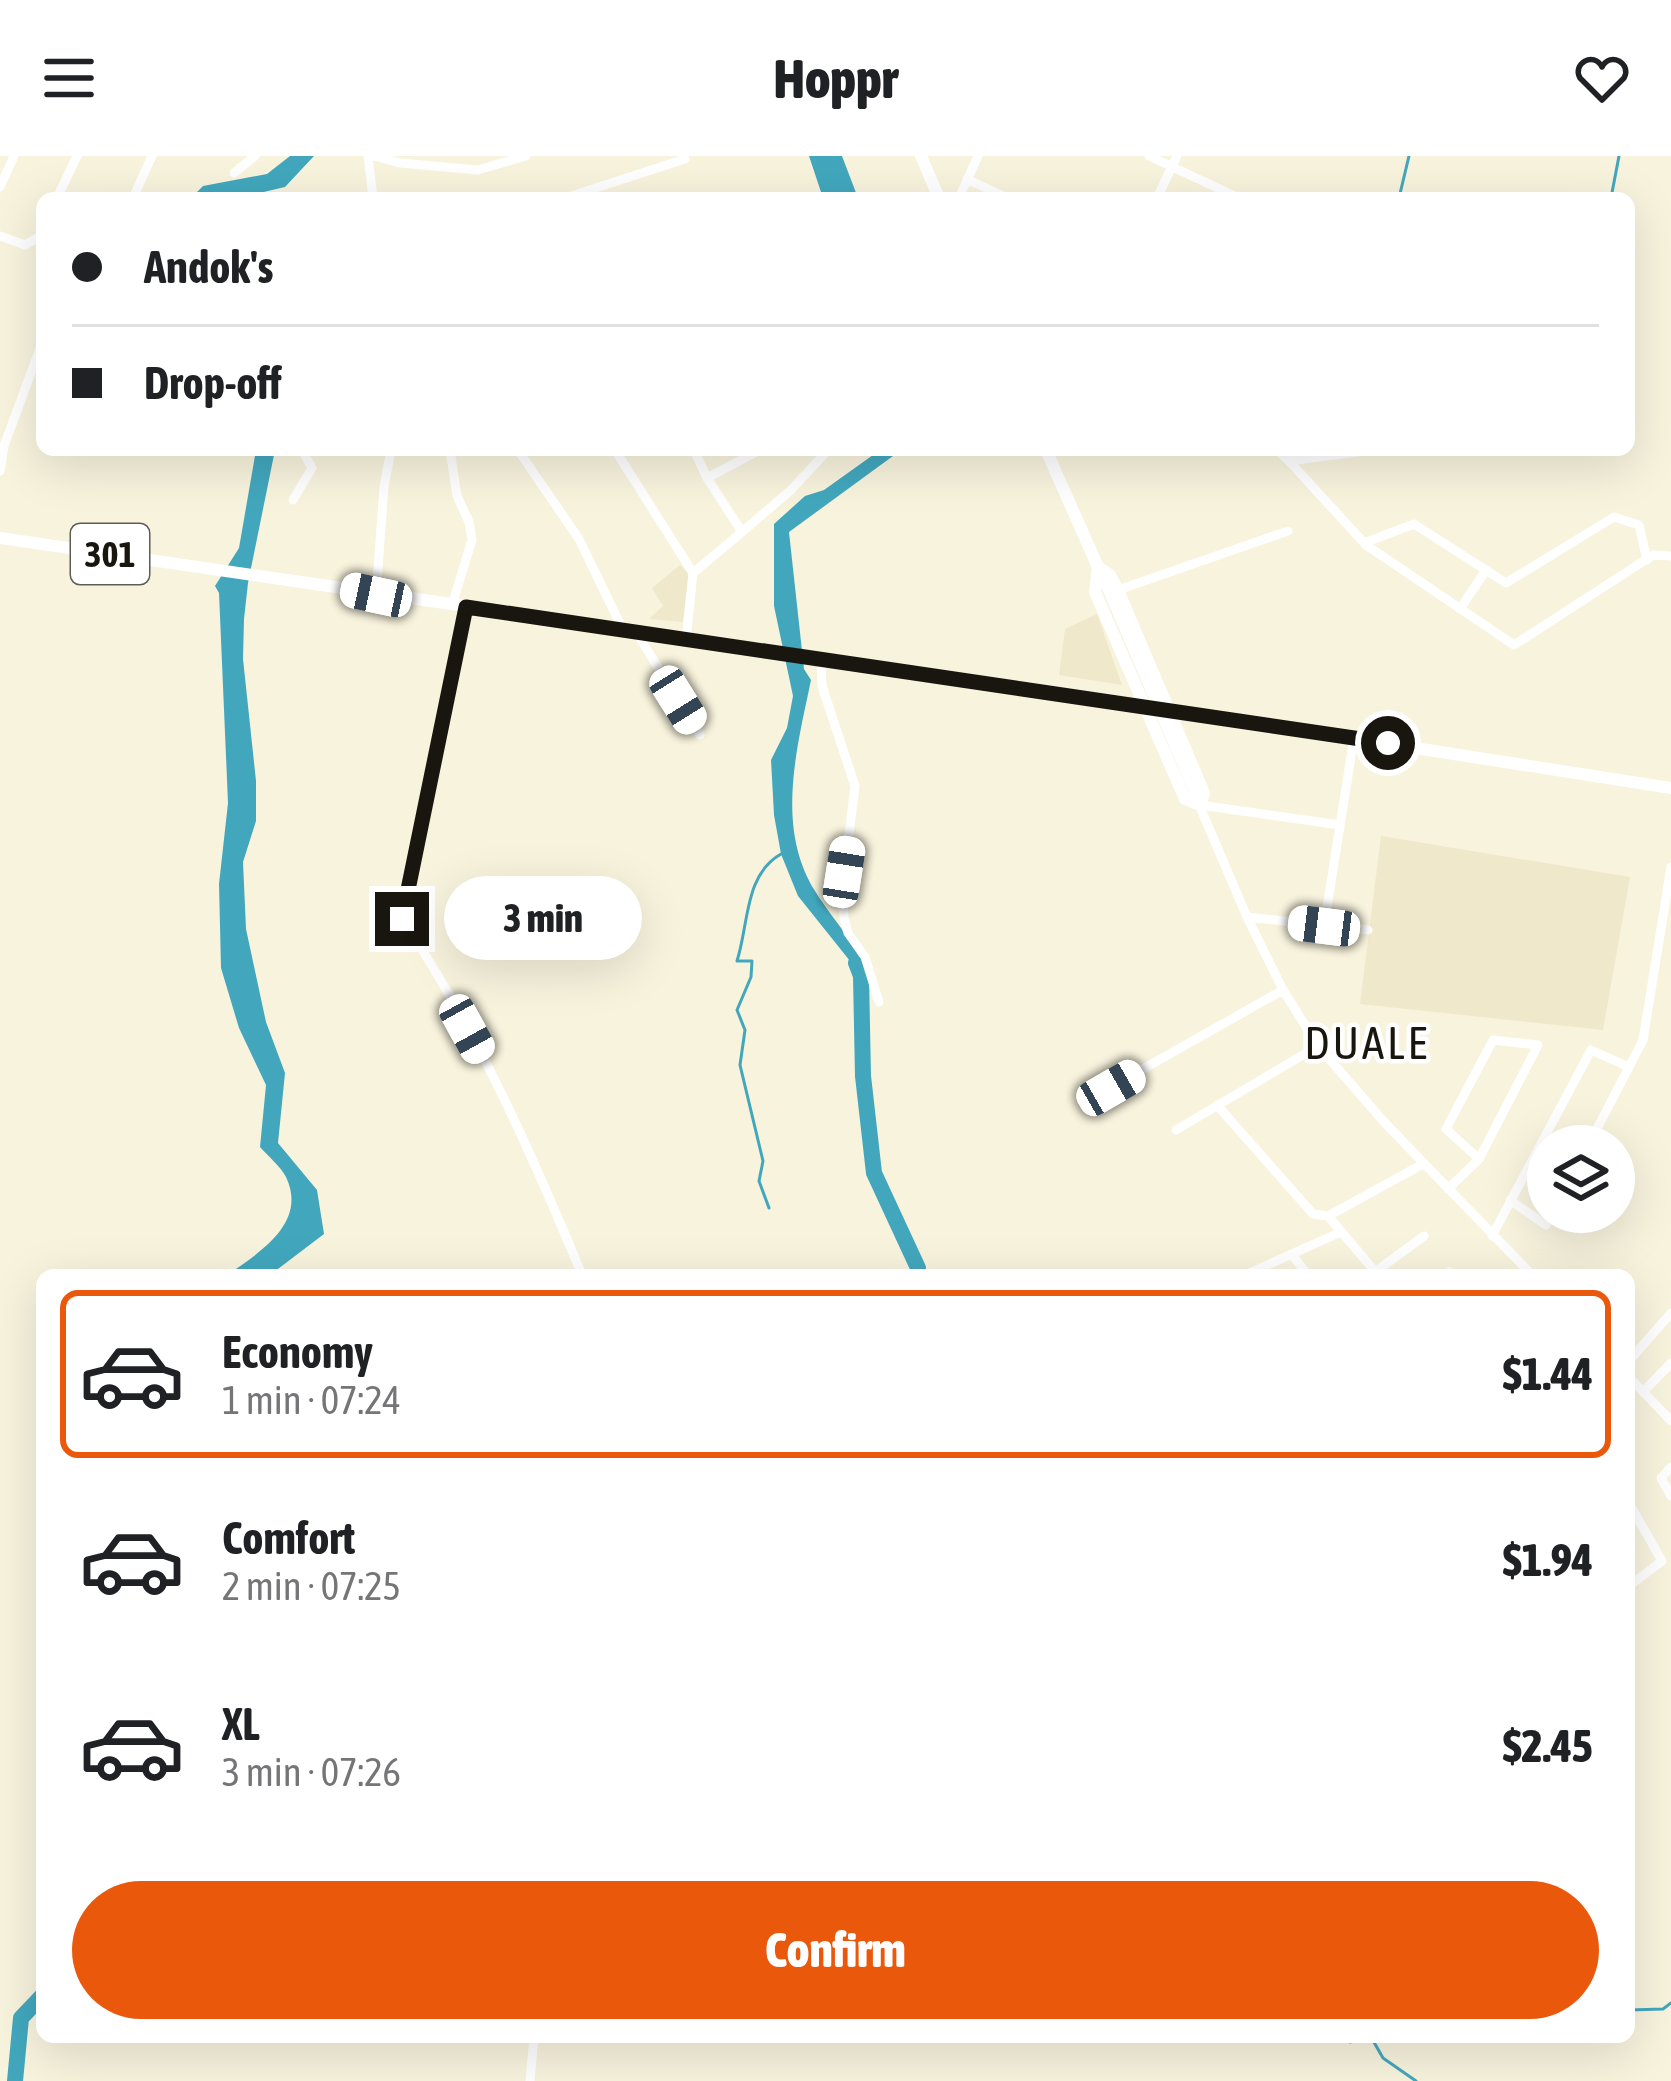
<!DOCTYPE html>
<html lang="en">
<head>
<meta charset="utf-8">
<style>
  :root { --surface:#fff; --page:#f6f6f6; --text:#202124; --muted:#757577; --line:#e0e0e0; --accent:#ea580c }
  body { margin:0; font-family:"Asap Condensed",sans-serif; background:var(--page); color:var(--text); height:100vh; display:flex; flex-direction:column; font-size:45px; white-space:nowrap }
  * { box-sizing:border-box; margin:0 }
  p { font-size:39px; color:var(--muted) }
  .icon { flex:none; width:66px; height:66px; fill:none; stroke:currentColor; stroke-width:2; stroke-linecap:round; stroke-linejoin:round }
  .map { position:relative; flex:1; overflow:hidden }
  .side { position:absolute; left:36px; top:1113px; width:1599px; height:774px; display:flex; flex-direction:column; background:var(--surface); border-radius:18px; box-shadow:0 12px 48px #0002 }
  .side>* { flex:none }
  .banner { position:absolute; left:36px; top:36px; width:1599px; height:264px; border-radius:18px; box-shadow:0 12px 48px #0002; display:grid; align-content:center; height:264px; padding:0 36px; background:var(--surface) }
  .buttons { position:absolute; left:1527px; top:969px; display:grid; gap:24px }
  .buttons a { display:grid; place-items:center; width:108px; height:108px; border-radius:50%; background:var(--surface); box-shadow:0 12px 48px #0002; font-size:60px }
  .end { position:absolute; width:54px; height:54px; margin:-27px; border:15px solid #18160e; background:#fff; box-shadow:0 0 0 6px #fff }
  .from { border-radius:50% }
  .bubble { position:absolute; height:84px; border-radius:42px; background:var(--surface); box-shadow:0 12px 48px #0002; font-size:39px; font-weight:800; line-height:84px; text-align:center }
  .car { position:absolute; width:36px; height:72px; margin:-36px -18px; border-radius:15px; box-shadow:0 0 9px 3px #0007; background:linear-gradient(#fff 24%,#345 0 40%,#fff 0 76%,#345 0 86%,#fff 0) }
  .banner b { display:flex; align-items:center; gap:42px; height:114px; font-size:45px }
  .banner b+b { border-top:3px solid var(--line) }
  .banner i { width:30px; height:30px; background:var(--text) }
  ul { padding:21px 0 0; list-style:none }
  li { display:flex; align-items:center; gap:36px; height:168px; margin:0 24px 18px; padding:0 12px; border:6px solid transparent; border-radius:18px }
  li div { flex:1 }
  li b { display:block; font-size:45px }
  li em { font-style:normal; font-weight:800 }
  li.on { border-color:var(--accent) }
  li>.icon { width:108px; height:108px; stroke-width:1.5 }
  .button { display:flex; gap:24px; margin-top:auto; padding:24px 36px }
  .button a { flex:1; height:138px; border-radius:72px; background:var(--accent); color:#fff; font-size:48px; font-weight:800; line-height:138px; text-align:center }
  header { display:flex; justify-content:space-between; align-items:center; height:156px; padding:0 36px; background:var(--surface); font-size:54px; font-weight:800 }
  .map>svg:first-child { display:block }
  .built { fill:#efe8cb }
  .water { fill:#42a7bd }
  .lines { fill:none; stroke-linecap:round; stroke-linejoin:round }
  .stream { stroke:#42a7bd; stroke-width:3 }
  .river { stroke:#42a7bd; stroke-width:16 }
  .minor { stroke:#fff; stroke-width:9 }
  .major { stroke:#fff; stroke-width:12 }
  .route { stroke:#18160e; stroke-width:15 }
  .labels { text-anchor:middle; stroke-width:9; stroke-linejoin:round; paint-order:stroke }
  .shield { fill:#fff; stroke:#5d5c56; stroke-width:3 }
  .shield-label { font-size:36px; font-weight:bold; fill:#18160e }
  .quarter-label { font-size:45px; letter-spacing:3px; fill:#18160e; stroke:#fff }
</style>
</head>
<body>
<header><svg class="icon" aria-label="menu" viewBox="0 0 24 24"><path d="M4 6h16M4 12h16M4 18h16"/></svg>Hoppr<svg class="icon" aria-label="heart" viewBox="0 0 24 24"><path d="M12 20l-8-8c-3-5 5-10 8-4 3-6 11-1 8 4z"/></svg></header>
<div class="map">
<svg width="1671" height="1925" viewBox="0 0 1671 1925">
  <rect width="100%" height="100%" fill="#f8f3dd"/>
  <path class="built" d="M680 409 689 418 683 466 649 463 663 450 652 432Z
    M1097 458 1122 529 1059 519 1065 473Z
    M1381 680 1630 721 1603 874 1360 848Z"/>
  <path class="water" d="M290 0H314L285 31 238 42H191L203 30 267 18Z
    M809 0H842L858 42H823Z
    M256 294H275L248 427 244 463 243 503 256 625V665L243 706 246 773 266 866 285 917 278 987 317 1034 324 1078 270 1119H227C259 1097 308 1067 286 1021 281 1011 268 1000 260 991L266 929 239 872 221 812 219 728 228 647 219 437 215 430 239 392Z
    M880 294H895L893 300 789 376 804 513 811 524C797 592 775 671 815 735 833 764 858 789 869 823H856L850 805 798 740 781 698 774 659 771 604 787 572 793 540 774 450V368L805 340 824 334Z"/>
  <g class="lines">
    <path class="stream" d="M1399 42 1409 0
      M1611 42 1619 0
      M769 1052 759 1025 763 1005 740 909 745 874 737 854 751 821 752 805H737C749 768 744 719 781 698
      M918 1112 921 1119
      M1629 1854 1663 1853 1671 1847
      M1340 1881 1350 1886 1365 1881
      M1371 1881 1383 1902 1416 1925
      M1533 1881H1536"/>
    <path class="river" d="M856 807 861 820 863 920 874 1017 918 1112
      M15 1925 21 1862 42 1840"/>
    <path class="minor" d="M368 0 373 42
      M374 0 400 7 478 14 526 0
      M1149 0 1239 42
      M234 17 255 0
      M967 23 1007 42
      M0 31 14 0
      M293 41 294 42
      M57 42 77 0
      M133 42 152 0
      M565 42 685 3
      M959 42 978 0
      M1157 42 1177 0
      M0 80 25 89 39 81 42 75
      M450 294 457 340 469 366 472 384 452 449
      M513 294 520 297 579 383 623 474
      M615 294 693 417 686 484
      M1277 294 1289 305 1372 294
      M1289 305 1366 389 1514 489 1653 399 1671 400
      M0 315 4 290 42 187
      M707 322 760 294
      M293 344 312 312 302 294
      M742 376 791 334 828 294
      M1364 387 1414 368 1506 427 1614 361 1639 369 1647 404
      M1098 412 1247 761 1283 834 1318 890 1385 967 1532 1119
      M693 417 742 376 707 322 694 294
      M1118 434 1288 375
      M376 439 384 331 391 294
      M466 451 402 763C477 874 531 996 582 1119
      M1460 453 1486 414
      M636 476 700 579
      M821 502 822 530 855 630 842 735 844 762 848 777 865 801 879 846
      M1200 649 1340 669
      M1247 761 1368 774
      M1324 770 1354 582
      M1629 911 1643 884 1671 711
      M1111 931 1283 834
      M1217 949 1313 1058 1328 1060 1378 1119
      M1176 974 1318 890
      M1448 1033 1479 1003 1538 889 1493 884 1446 973 1479 1003
      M1510 1044 1546 1069 1553 1056
      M1328 1060 1423 1008
      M1492 1080 1591 894 1629 911 1588 990
      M1292 1099 1308 1119
      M1375 1116 1424 1080
      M1245 1119 1341 1076
      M1445 1119 1449 1116 1452 1119
      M1629 1205 1671 1157
      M1629 1221 1671 1265
      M1643 1236 1671 1207
      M1671 1311 1661 1322 1671 1340
      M1629 1347 1662 1405 1629 1430
      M530 1925 534 1881"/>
    <path class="major" d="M921 0 939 42
      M1046 294 1098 411 1110 419 1118 434 1204 637 1200 649 1185 643 1095 436 1098 411
      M0 382 1114 545 1671 632"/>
  </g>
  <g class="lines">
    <path class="route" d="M402 763 466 451 1388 587"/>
  </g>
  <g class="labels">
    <rect class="shield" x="71" y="368" width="78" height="60" rx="9"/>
    <g class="shield-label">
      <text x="110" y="411">301</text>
    </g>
    <g class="quarter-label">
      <text x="1367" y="903">DUALE</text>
    </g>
  </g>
</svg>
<div class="buttons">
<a><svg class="icon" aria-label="layers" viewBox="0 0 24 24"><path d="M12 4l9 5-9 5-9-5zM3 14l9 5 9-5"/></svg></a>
</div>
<i class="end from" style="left:1388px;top:587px"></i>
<i class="end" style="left:402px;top:763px"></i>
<div class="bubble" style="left:444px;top:720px;width:198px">3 min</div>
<i class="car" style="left:376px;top:439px;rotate:282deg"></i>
<i class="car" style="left:678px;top:544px;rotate:148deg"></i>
<i class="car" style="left:844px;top:716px;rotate:9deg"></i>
<i class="car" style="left:1324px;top:770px;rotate:277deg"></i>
<i class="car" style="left:467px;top:873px;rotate:151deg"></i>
<i class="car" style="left:1111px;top:932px;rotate:60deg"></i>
<div class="banner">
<b><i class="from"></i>Andok's</b>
<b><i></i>Drop-off</b>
</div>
<section class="side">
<ul>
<li class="on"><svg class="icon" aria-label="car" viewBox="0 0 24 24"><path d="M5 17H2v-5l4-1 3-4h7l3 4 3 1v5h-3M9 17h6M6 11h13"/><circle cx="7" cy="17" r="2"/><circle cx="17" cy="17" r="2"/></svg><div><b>Economy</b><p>1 min · 07:24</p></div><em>$1.44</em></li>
<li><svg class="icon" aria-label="car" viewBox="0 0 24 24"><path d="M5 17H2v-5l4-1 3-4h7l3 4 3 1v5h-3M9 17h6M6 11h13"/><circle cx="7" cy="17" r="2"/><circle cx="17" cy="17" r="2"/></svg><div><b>Comfort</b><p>2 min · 07:25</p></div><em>$1.94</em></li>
<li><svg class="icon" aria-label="car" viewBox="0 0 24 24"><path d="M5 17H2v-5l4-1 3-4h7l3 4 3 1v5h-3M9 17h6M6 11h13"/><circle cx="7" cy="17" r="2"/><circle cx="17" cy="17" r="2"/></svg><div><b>XL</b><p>3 min · 07:26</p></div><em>$2.45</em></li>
</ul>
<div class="button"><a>Confirm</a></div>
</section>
</div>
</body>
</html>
